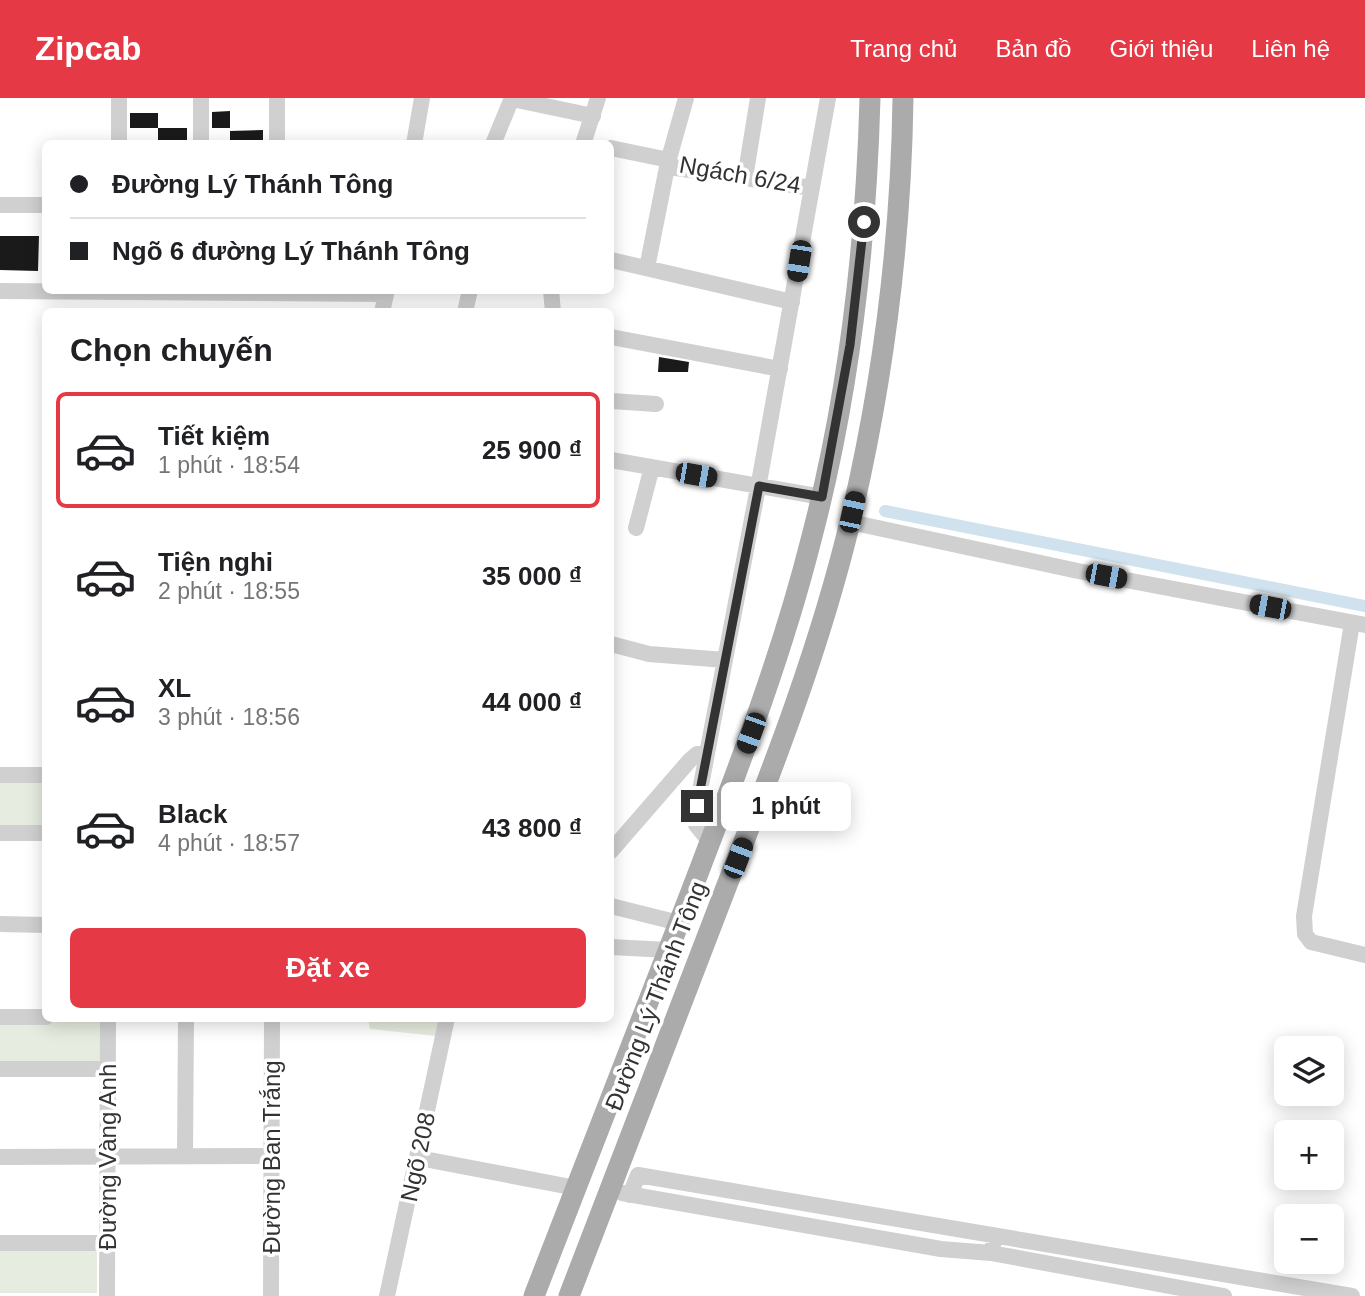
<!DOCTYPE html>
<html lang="vi">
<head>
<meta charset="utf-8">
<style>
  :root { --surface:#fff; --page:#f2f2f2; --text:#202124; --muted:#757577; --line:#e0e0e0; --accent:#e63946 }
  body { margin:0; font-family:Helvetica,sans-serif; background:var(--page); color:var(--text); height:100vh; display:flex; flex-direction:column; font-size:26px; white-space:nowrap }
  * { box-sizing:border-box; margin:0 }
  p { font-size:23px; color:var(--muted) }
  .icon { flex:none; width:38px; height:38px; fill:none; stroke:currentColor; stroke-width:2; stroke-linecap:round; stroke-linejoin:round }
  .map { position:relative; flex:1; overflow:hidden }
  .sheet { position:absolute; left:42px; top:210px; width:572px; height:714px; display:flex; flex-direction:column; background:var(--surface); border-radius:10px; box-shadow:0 4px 18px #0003 }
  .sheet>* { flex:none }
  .top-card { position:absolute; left:42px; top:42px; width:572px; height:154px; border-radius:10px; box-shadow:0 4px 18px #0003; display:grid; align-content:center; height:154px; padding:0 28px; background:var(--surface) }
  .tools { position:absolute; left:1274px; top:938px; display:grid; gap:14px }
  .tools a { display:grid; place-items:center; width:70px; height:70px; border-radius:10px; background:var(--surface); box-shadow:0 4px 18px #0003; font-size:35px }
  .end { position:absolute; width:32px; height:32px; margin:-16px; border:9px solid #333; background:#fff; box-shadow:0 0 0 4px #fff }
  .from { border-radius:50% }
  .bubble { position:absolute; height:49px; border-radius:10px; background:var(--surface); box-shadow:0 4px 18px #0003; font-size:23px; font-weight:600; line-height:49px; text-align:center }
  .car { position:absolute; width:21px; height:42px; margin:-21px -10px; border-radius:9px; box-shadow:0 0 5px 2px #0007; background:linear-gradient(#222 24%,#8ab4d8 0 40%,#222 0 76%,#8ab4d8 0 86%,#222 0) }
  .top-card b { display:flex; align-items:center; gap:24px; height:66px; font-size:26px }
  .top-card b+b { border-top:2px solid var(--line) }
  .top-card i { width:18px; height:18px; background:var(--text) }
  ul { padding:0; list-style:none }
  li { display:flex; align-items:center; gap:21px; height:116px; margin:0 14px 10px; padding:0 14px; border:4px solid transparent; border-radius:10px }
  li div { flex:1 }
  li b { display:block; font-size:26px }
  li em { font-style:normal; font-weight:600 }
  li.selected { border-color:var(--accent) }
  li>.icon { width:63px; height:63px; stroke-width:1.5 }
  h2 { padding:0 28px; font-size:32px; line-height:84px }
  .primary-button { display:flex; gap:14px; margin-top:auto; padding:14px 28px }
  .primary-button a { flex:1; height:80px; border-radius:10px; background:var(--accent); color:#fff; font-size:28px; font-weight:600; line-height:80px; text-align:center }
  header { display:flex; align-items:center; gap:42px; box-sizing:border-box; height:98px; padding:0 35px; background:var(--accent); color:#fff }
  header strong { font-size:33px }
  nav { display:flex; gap:38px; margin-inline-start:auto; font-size:24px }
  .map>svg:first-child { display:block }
  .green { fill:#e6ecdf }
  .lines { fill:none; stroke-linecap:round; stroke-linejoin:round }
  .canal { stroke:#cfe2ee; stroke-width:12 }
  .building { fill:#1a1a1a }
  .minor { stroke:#d0d0d0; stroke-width:16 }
  .major { stroke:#ababab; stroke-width:21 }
  .route { stroke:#333; stroke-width:9 }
  .labels { text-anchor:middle; stroke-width:7; stroke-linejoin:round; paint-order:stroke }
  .street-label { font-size:24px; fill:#333; stroke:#fff }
</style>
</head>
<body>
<header>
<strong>Zipcab</strong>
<nav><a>Trang chủ</a><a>Bản đồ</a><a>Giới thiệu</a><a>Liên hệ</a></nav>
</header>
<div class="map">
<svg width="1365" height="1198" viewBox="0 0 1365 1198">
  <rect width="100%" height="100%" fill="#fff"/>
  <path class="green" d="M0 677H45V736H0Z
    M0 919 108 921V971H0Z
    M368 921H440L437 938 370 931Z
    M0 1152H97V1195H0Z"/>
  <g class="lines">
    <path class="canal" d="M885 413 1365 508"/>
  </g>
  <path class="building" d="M230 13V30H212V14Z
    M130 15H158V30H130Z
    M158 30H187V46H158Z
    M263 32V46H230V33Z
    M0 138H39L38 173 0 172Z
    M659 259 689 264 688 274H658Z"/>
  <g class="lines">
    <path class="minor" d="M512 1 593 18
      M119 46V0
      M201 46V0
      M277 46V0
      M414 46 422 0
      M493 46 512 0
      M583 46 598 0
      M611 50 664 61 676 70 812 90
      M745 80 758 0
      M0 107H46
      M611 162 792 204
      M647 170 668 64 686 0
      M551 192 553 214
      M0 193 386 196
      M382 214 387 192
      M465 214 470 192
      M611 239 780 271
      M611 303 656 306
      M611 362 822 399
      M850 424 1078 473 1365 527
      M636 430 652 369
      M1352 525 1304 818 1305 836 1311 844 1365 857
      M611 546 649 556 725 562
      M0 677H46
      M0 735H46
      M710 744 696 727 697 708 760 379 828 0
      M611 753 690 662 697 656H707
      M611 808 679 825
      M0 826 46 827
      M611 849 668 852
      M0 919H46
      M0 971H108
      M185 1058 186 920
      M0 1059 272 1058
      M419 1060 576 1090
      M622 1095 941 1151 991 1155 995 1139
      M630 1097 638 1077 1352 1198
      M0 1145H107
      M991 1155 1224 1198
      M107 1198 108 920
      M271 1198 272 920
      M387 1198 447 920"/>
    <path class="major" d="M534 1198C586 1065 637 932 689 799 734 681 780 565 811 442 849 298 866 149 870 0
      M569 1198C622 1061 675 924 727 787 774 667 820 549 850 424 883 285 901 143 903 0"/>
  </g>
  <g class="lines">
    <path class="route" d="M697 708 759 388 822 399 850 247 864 124"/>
  </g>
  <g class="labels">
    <g class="street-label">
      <text transform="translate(740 77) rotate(10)" y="8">Ngách 6/24</text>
      <text transform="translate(656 898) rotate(-69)" y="8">Đường Lý Thánh Tông</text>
      <text transform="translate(108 1059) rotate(-90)" y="8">Đường Vàng Anh</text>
      <text transform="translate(272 1059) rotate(-90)" y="8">Đường Ban Trắng</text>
      <text transform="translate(418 1059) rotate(-78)" y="8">Ngõ 208</text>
    </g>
  </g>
</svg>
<div class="tools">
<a><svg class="icon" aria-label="layers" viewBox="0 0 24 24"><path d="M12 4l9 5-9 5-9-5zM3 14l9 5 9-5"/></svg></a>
<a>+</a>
<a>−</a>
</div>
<i class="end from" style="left:864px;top:124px"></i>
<i class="end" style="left:697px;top:708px"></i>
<div class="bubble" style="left:721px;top:684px;width:130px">1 phút</div>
<i class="car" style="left:799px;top:163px;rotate:189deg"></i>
<i class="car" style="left:696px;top:377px;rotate:100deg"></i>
<i class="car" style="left:852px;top:414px;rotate:12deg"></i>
<i class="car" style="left:1106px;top:478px;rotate:101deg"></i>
<i class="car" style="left:1270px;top:509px;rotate:281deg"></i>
<i class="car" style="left:751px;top:635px;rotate:200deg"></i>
<i class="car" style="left:738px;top:760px;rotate:21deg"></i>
<div class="top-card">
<b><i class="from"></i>Đường Lý Thánh Tông</b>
<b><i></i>Ngõ 6 đường Lý Thánh Tông</b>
</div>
<section class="sheet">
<h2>Chọn chuyến</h2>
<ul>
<li class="selected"><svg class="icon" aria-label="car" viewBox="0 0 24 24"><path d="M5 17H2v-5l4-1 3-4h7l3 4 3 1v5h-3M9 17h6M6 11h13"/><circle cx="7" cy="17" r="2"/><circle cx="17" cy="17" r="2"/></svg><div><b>Tiết kiệm</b><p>1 phút · 18:54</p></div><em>25 900 ₫</em></li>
<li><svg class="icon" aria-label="car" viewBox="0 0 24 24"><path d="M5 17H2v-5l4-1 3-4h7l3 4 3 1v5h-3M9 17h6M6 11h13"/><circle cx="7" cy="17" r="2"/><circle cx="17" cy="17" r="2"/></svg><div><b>Tiện nghi</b><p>2 phút · 18:55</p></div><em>35 000 ₫</em></li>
<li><svg class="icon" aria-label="car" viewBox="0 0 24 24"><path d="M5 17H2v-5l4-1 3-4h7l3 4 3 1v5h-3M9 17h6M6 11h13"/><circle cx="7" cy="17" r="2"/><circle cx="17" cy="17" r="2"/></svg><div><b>XL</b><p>3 phút · 18:56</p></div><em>44 000 ₫</em></li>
<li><svg class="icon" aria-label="car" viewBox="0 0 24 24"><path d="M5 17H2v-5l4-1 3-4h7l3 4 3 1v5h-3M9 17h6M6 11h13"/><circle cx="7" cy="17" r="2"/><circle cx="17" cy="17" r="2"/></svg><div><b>Black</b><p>4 phút · 18:57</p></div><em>43 800 ₫</em></li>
</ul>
<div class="primary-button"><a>Đặt xe</a></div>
</section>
</div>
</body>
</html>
